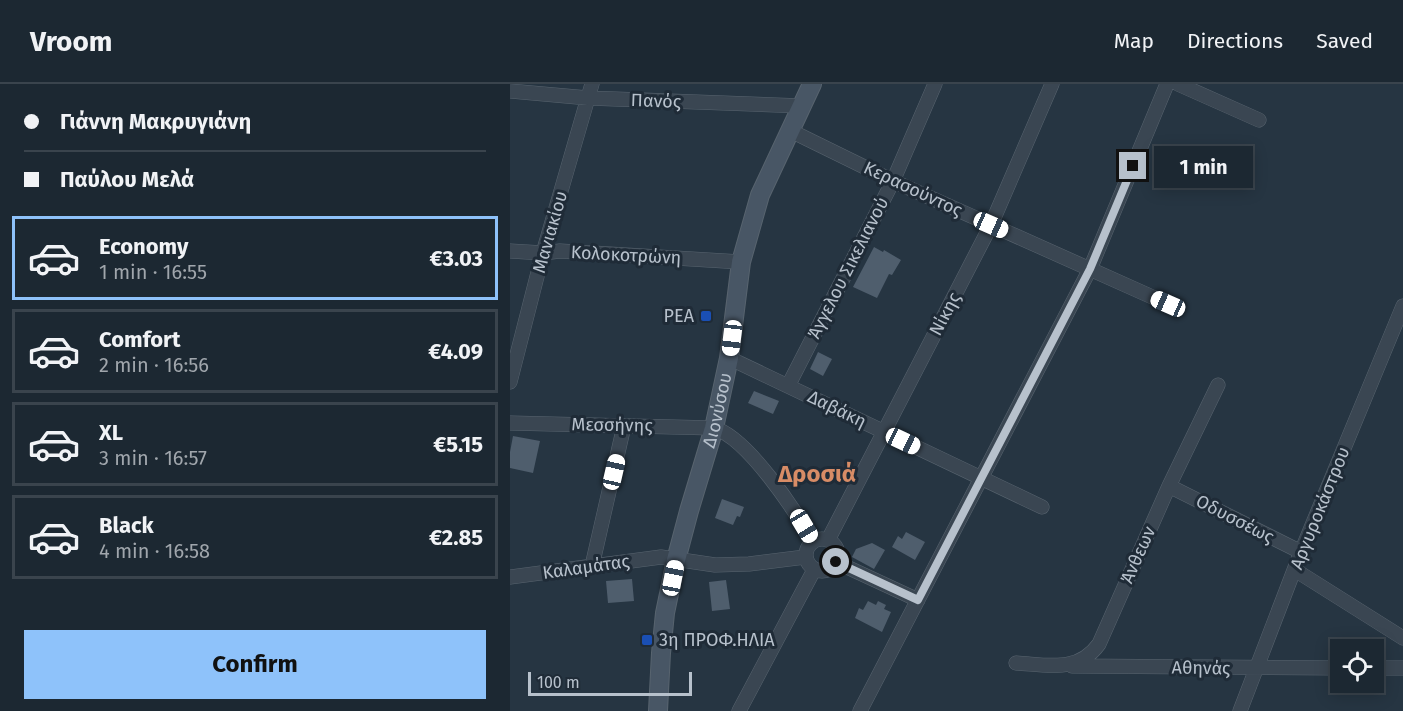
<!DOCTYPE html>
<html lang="en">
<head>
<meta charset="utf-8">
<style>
  :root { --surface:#1c2832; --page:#29343e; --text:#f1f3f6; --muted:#a0a6ac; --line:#3a444d; --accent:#8ec2fa }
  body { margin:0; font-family:"Fira Sans",sans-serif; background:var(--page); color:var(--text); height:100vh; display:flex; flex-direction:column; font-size:22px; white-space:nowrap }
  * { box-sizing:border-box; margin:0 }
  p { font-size:20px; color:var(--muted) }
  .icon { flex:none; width:33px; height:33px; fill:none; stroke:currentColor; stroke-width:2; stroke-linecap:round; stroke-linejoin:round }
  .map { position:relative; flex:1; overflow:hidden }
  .drawer { display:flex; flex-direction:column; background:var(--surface); width:510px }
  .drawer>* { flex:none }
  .banner { display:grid; align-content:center; height:132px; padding:0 24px; background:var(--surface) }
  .controls { position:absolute; left:820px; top:555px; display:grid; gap:12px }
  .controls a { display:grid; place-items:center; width:54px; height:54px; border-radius:0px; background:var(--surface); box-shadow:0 3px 15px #0003,0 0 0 2px var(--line); font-size:30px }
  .scale { position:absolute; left:18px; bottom:15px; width:164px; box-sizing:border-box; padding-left:6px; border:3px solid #b7c1cc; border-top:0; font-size:16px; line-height:21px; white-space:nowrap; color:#b7c1cc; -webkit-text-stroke:4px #1f2b37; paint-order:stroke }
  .end { position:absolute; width:27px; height:27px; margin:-14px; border:8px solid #b7c1cc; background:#111; box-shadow:0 0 0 3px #111 }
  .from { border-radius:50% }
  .bubble { position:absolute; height:42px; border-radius:0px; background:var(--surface); box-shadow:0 3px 15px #0003,0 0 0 2px var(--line); font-size:20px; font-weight:700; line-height:42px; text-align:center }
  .car { position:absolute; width:18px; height:36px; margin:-18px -9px; border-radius:8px; box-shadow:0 0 4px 2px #0007; background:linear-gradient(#fff 24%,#345 0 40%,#fff 0 76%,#345 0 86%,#fff 0) }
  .banner b { display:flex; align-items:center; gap:21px; height:57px; font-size:22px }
  .banner b+b { border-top:2px solid var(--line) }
  .banner i { width:15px; height:15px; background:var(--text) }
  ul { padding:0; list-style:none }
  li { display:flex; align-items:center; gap:18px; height:84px; margin:0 12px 9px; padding:0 12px; border:3px solid var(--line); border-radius:0px }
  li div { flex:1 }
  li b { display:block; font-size:22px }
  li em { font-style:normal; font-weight:700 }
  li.current { border-color:var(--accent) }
  li>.icon { width:54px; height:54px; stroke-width:1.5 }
  .action { display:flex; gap:12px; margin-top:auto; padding:12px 24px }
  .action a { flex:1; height:69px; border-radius:0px; background:var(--accent); color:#111; font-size:24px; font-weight:700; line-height:69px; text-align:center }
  header { display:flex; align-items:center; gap:36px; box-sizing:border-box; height:84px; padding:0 30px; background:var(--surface); border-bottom:2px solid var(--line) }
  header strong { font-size:28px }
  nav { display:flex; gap:33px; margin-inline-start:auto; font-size:21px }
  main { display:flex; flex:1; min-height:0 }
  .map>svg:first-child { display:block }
  .building { fill:#4f5e6d }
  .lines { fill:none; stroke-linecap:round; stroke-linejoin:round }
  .street-casing { stroke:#58646f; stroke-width:15 }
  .secondary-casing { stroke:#58646f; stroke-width:20 }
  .street { stroke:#3a4652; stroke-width:14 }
  .secondary { stroke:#485665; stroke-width:18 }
  .route { stroke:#b7c1cc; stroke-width:8 }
  .transit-dot { fill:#1a4fb4; stroke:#1f2b37; stroke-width:2 }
  .labels { text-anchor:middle; stroke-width:6; stroke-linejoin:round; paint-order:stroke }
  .street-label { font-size:18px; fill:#b7c1cc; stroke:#1f2b37 }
  .poi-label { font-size:18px; fill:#b7c1cc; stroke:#1f2b37; text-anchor:end }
  .district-label { font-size:24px; font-weight:bold; fill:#d88c66; stroke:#1f2b37 }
</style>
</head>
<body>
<header>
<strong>Vroom</strong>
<nav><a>Map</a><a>Directions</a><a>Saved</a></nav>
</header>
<main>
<section class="drawer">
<div class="banner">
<b><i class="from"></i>Γιάννη Μακρυγιάνη</b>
<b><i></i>Παύλου Μελά</b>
</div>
<ul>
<li class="current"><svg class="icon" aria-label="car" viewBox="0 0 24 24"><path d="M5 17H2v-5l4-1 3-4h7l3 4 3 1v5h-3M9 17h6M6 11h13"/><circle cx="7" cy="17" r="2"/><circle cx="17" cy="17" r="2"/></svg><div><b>Economy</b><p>1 min · 16:55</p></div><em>€3.03</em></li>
<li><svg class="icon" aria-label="car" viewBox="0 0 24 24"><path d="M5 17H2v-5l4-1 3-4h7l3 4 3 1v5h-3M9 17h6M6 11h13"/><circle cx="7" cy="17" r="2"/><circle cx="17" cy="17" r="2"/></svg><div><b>Comfort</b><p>2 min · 16:56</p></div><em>€4.09</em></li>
<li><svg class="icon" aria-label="car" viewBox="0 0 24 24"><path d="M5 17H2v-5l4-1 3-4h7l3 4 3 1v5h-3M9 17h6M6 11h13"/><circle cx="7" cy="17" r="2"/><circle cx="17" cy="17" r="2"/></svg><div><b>XL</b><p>3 min · 16:57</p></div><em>€5.15</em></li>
<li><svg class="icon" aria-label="car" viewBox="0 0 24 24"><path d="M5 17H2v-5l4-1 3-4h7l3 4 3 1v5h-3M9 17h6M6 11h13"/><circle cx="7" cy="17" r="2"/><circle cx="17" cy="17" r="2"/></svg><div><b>Black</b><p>4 min · 16:58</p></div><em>€2.85</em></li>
</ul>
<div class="action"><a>Confirm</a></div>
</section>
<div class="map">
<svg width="893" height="627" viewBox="0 0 893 627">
  <rect width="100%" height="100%" fill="#263542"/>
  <path class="building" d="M364 163 373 168 374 166 391 176 382 191 379 190 367 214 343 203Z
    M308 268 322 275 313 292 300 285Z
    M244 307 269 317 263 330 238 319Z
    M3 352 30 357 23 389 0 384V368Z
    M212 415 234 423 230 433 227 432 223 441 205 434Z
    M396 448 415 458 405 476 382 463 388 452 392 455Z
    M362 459 375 466 364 485 342 473 346 465Z
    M122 495 124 517 98 519 96 497Z
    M216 496 220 525 202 527 199 498Z
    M358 517 366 521 368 517 376 521 374 525 381 528 372 548 345 534 349 524 353 526Z"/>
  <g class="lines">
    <defs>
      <path id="street" d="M668 0 749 36
        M0 7 78 14 293 22
        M281 47 383 97 658 220
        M0 167 33 169 50 167 231 178
        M219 274 532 423
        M0 298 33 169 82 0
        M278 302 383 97 425 0
        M0 339 204 344C238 354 285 427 303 457
        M659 402 791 468
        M296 471a16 16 0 1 1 32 0a16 16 0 1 1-32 0Z
        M318 456 481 141 542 0
        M326 478 408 516
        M82 482 114 342
        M785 486 893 554
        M0 493 151 473 205 481 239 480 295 473
        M506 579C539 581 568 589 589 560L659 402 708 301
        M562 582 831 584
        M864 584H893
        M229 627 304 486
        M350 627 580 185 657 0
        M730 627 791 468 893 222"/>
      <g id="secondary">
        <path id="s1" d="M148 627 151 569 155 529 166 476 179 427 204 344 219 274 231 178 250 111 302 0"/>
      </g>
    </defs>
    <use href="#street" class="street-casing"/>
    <use href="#secondary" class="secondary-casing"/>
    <use href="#street" class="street"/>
    <use href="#secondary" class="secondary"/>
  </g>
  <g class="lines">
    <path class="route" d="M326 478 408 516 580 185 623 82"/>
  </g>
  <g class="transit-dot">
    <rect x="190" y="226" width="12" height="12" rx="3"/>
    <rect x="131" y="550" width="12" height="12" rx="3"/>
  </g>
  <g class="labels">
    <g class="street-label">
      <text transform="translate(146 17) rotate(2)" y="6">Πανός</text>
      <text transform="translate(403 105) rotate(25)" y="6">Κερασούντος</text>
      <text transform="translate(40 148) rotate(-74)" y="6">Μανιακίου</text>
      <text transform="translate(116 171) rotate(3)" y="6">Κολοκοτρώνη</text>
      <text transform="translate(338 184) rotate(-63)" y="6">Άγγελου Σικελιανού</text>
      <text transform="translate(435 230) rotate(-62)" y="6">Νίκης</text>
      <text transform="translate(327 325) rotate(26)" y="6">Δαβάκη</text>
      <text dy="6" stroke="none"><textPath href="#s1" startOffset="308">Διονύσου</textPath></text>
      <text transform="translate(102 341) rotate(1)" y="6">Μεσσήνης</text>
      <text transform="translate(810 424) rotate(-68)" y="6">Αργυροκάστρου</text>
      <text transform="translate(725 435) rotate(27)" y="6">Οδυσσέως</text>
      <text transform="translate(628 471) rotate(-66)" y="6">Άνθεων</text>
      <text transform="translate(76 483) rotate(-8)" y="6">Καλαμάτας</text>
      <text transform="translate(691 584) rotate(1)" y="6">Αθηνάς</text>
    </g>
    <g class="poi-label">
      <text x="184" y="238">ΡΕΑ</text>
      <text x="149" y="562" text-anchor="start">3η ΠΡΟΦ.ΗΛΙΑ</text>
    </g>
    <g class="district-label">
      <text x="307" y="398">Δροσιά</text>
    </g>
  </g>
</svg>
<div class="controls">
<a><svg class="icon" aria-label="locate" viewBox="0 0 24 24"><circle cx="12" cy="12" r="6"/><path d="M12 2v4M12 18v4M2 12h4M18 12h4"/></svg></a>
</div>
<div class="scale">100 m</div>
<i class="end from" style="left:326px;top:478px"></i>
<i class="end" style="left:623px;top:82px"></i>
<div class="bubble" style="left:644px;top:62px;width:99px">1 min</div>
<i class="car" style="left:481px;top:141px;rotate:114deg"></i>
<i class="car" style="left:658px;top:220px;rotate:294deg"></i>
<i class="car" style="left:222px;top:254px;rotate:187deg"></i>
<i class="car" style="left:393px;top:357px;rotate:115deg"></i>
<i class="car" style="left:104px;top:388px;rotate:13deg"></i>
<i class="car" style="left:294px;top:442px;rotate:149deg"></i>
<i class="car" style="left:163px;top:494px;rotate:11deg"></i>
</div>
</main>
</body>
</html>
